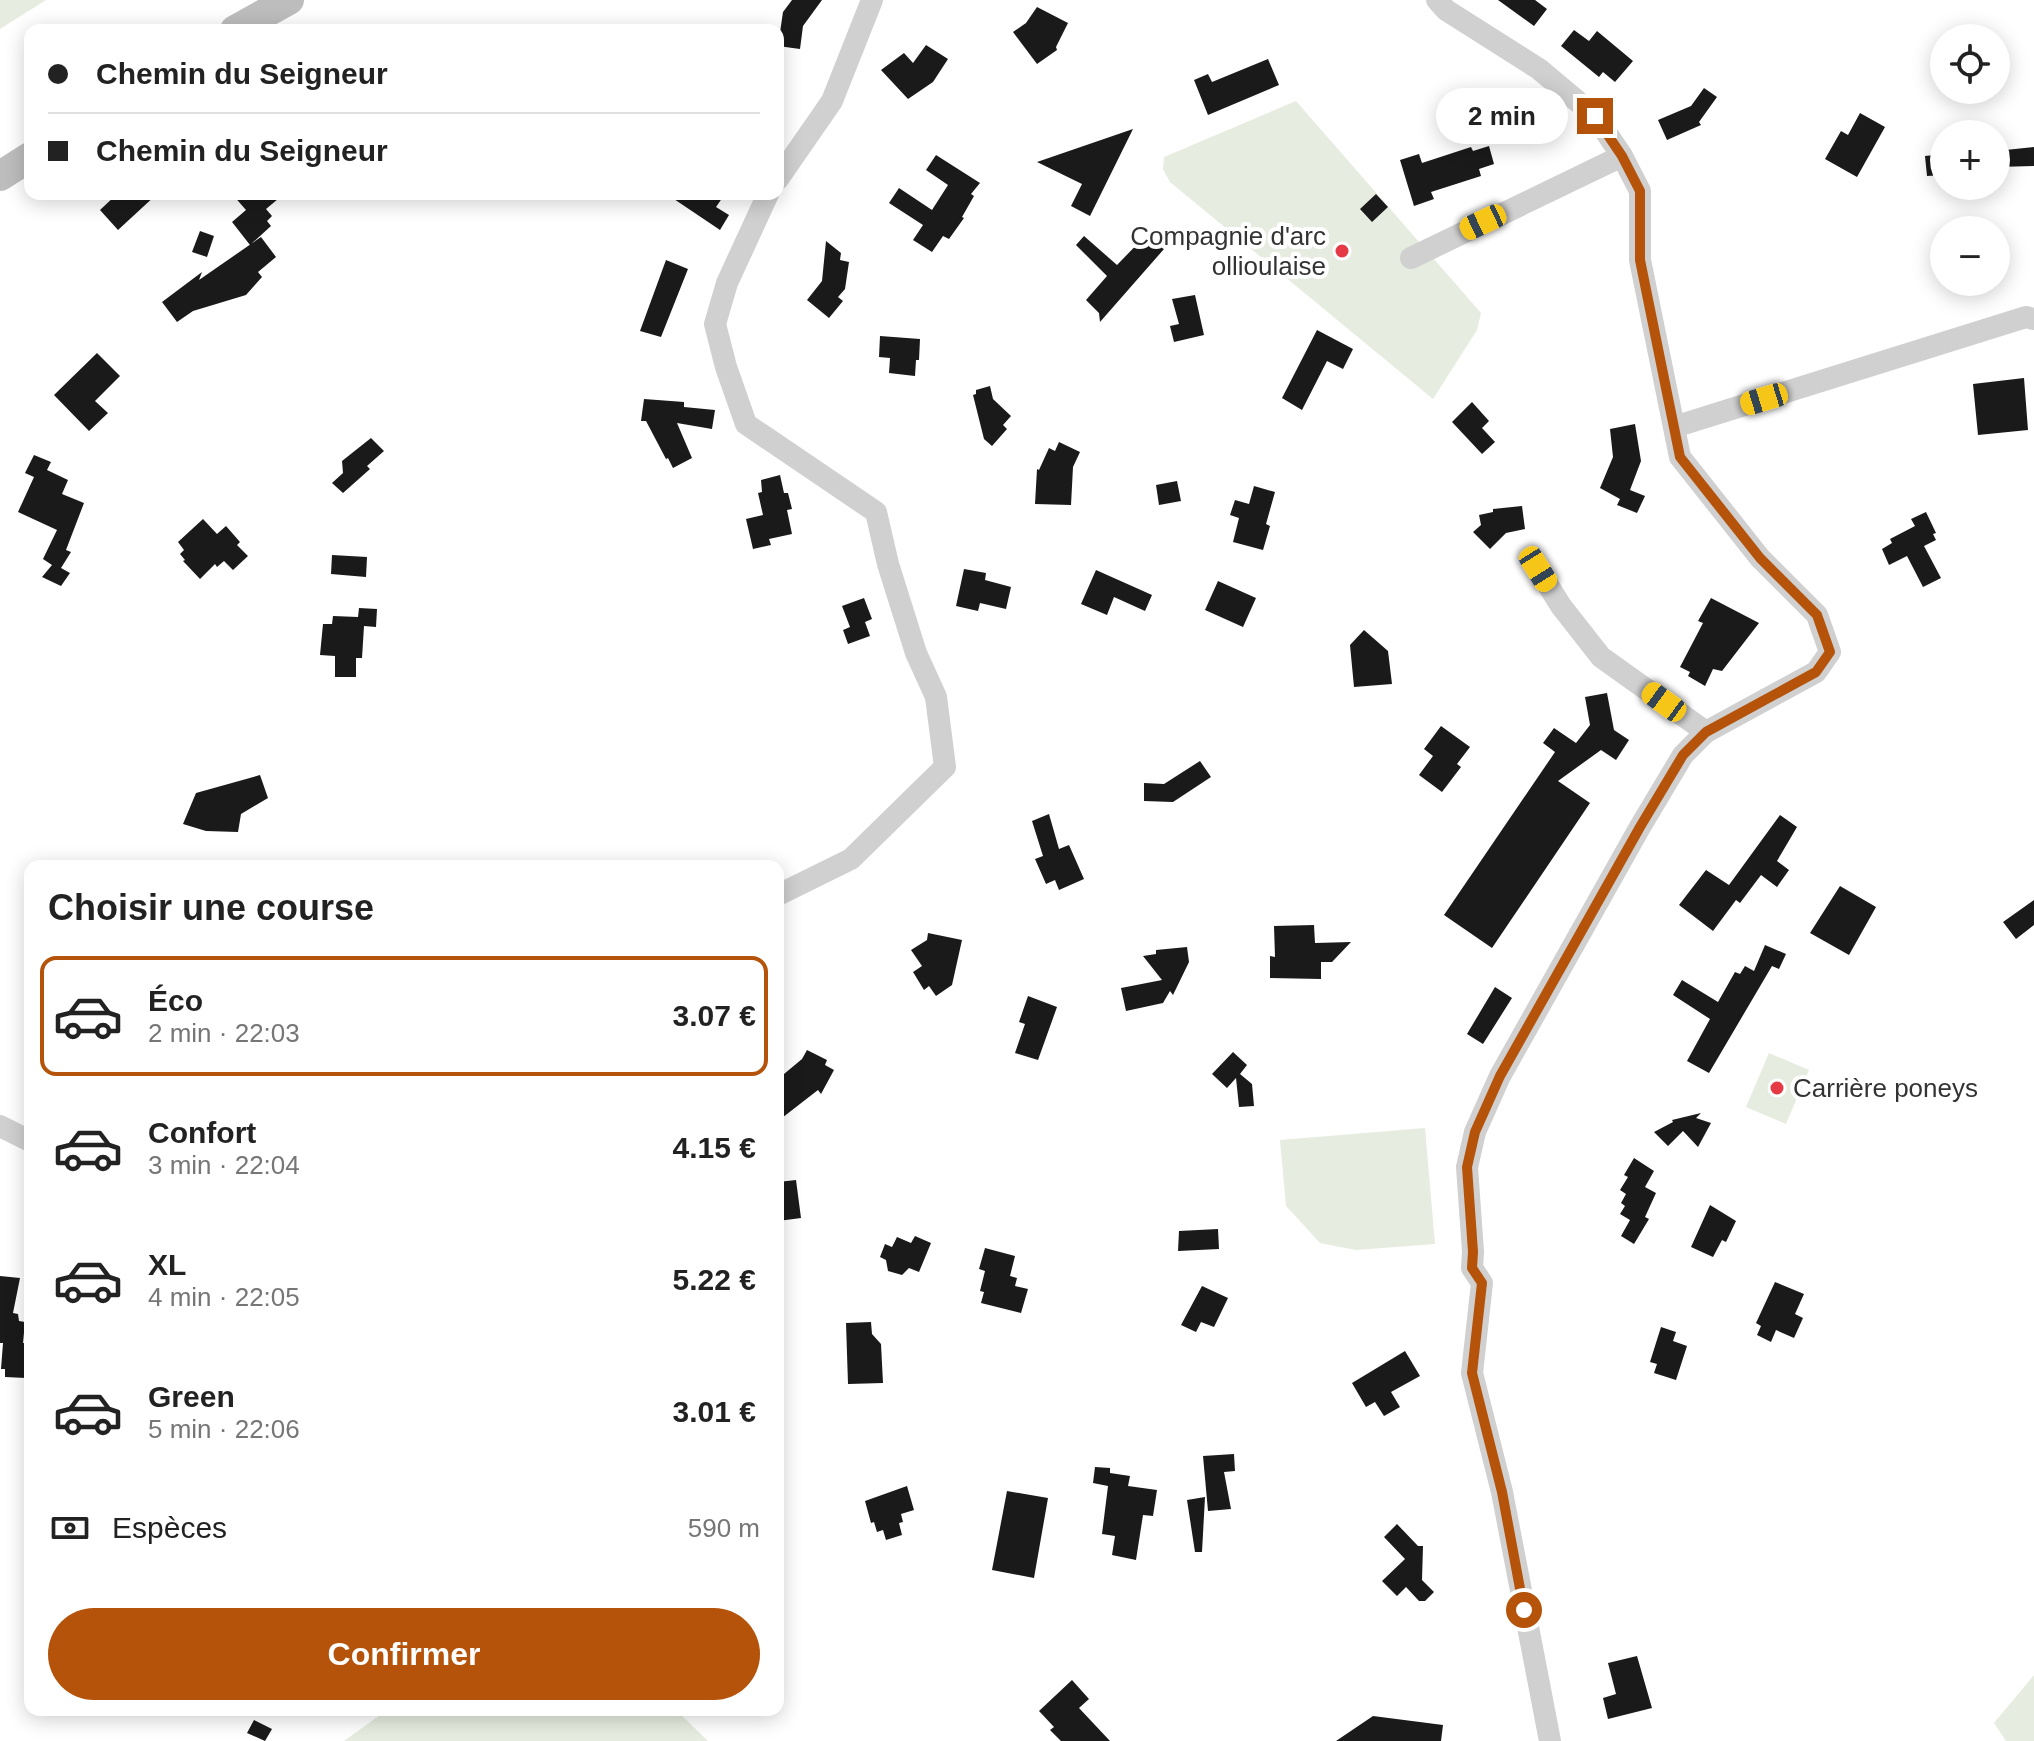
<!DOCTYPE html>
<html lang="fr">
<head>
<meta charset="utf-8">
<style>
  :root { --surface:#fff; --page:#f2f2f2; --text:#222; --muted:#767676; --line:#e0e0e0; --accent:#b45309 }
  body { margin:0; font-family:Helvetica,sans-serif; background:var(--page); color:var(--text); height:100vh; display:flex; flex-direction:column; font-size:30px; white-space:nowrap }
  * { box-sizing:border-box; margin:0 }
  p { font-size:26px; color:var(--muted) }
  .icon { flex:none; width:44px; height:44px; fill:none; stroke:currentColor; stroke-width:2; stroke-linecap:round; stroke-linejoin:round }
  .map { position:relative; flex:1; overflow:hidden }
  .drawer { position:absolute; left:24px; top:860px; width:760px; height:856px; display:flex; flex-direction:column; background:var(--surface); border-radius:16px; box-shadow:0 4px 20px #0003 }
  .drawer>* { flex:none }
  .top-card { position:absolute; left:24px; top:24px; width:760px; height:176px; border-radius:16px; box-shadow:0 4px 20px #0003; display:grid; align-content:center; height:176px; padding:0 24px; background:var(--surface) }
  .fabs { position:absolute; left:1930px; top:24px; display:grid; gap:16px }
  .fabs a { display:grid; place-items:center; width:80px; height:80px; border-radius:50%; background:var(--surface); box-shadow:0 4px 20px #0003; font-size:40px }
  .end { position:absolute; width:36px; height:36px; margin:-18px; border:10px solid #b45309; background:#fff; box-shadow:0 0 0 4px #fff }
  .from { border-radius:50% }
  .bubble { position:absolute; height:56px; border-radius:28px; background:var(--surface); box-shadow:0 4px 20px #0003; font-size:26px; font-weight:700; line-height:56px; text-align:center }
  .car { position:absolute; width:24px; height:48px; margin:-24px -12px; border-radius:10px; box-shadow:0 0 6px 2px #0007; background:linear-gradient(#f5c518 24%,#345 0 40%,#f5c518 0 76%,#345 0 86%,#f5c518 0) }
  .top-card b { display:flex; align-items:center; gap:28px; height:76px; font-size:30px }
  .top-card b+b { border-top:2px solid var(--line) }
  .top-card i { width:20px; height:20px; background:var(--text) }
  ul { padding:0; list-style:none }
  li { display:flex; align-items:center; gap:24px; height:120px; margin:0 16px 12px; padding:0 8px; border:4px solid transparent; border-radius:16px }
  li div { flex:1 }
  li b { display:block; font-size:30px }
  li em { font-style:normal; font-weight:700 }
  li.current { border-color:var(--accent) }
  li>.icon { width:72px; height:72px; stroke-width:1.5 }
  h2 { padding:0 24px; font-size:36px; line-height:96px }
  .pay { display:flex; align-items:center; gap:20px; height:88px; padding:0 24px; font-size:30px }
  .pay p { margin-inline-start:auto }
  .action { display:flex; gap:16px; margin-top:auto; padding:16px 24px }
  .action a { flex:1; height:92px; border-radius:48px; background:var(--accent); color:#fff; font-size:32px; font-weight:700; line-height:92px; text-align:center }
  .map>svg:first-child { display:block }
  .green { fill:#e6ecdf }
  .building { fill:#1a1a1a }
  .lines { fill:none; stroke-linecap:round; stroke-linejoin:round }
  .street { stroke:#d0d0d0; stroke-width:22 }
  .secondary { stroke:#bdbdbd; stroke-width:30 }
  .route { stroke:#b45309; stroke-width:10 }
  .poi-dot { fill:#e63946; stroke:#fff; stroke-width:3 }
  .labels { text-anchor:middle; stroke-width:8; stroke-linejoin:round; paint-order:stroke }
  .poi-label { font-size:26px; fill:#333; stroke:#fff; text-anchor:end }
</style>
</head>
<body>
<div class="map">
<svg width="2034" height="1741" viewBox="0 0 2034 1741">
  <rect width="100%" height="100%" fill="#fff"/>
  <path class="green" d="M0 0H46L0 29Z
    M1296 101 1481 313 1477 330 1433 399 1170 182 1163 169 1164 157Z
    M1769 1053 1809 1070 1786 1124 1746 1107Z
    M1425 1128 1435 1244 1356 1250 1320 1243 1286 1206 1280 1140Z
    M2034 1675V1741H2006L1994 1723Z
    M387 1710H676L708 1741H344Z"/>
  <path class="building" d="M792 0H822L803 26 800 49 778 46 783 12Z
    M1498 0H1535L1547 9 1534 26Z
    M1037 7 1068 23 1056 47 1057 50 1037 64 1013 32 1026 23Z
    M1574 30 1589 41 1597 31 1633 61 1615 82 1603 72 1599 77 1561 46Z
    M926 45 948 59 933 82 908 99 881 70 904 53 913 63Z
    M1268 59 1279 85 1208 115 1194 80 1208 74 1212 82Z
    M1704 88 1717 97 1699 122 1701 125 1667 140 1658 120 1691 106Z
    M1860 113 1885 127 1857 177 1825 159 1841 131 1848 135Z
    M1133 129 1090 216 1071 206 1082 184 1037 162Z
    M1489 146 1494 164 1479 169 1481 176 1431 192 1434 199 1414 206 1400 160 1419 154 1422 163 1471 147 1473 151Z
    M2034 147V166L1996 167V151Z
    M1944 154V175L1927 176 1925 156Z
    M936 155 980 183 971 194 974 196 962 217 964 218 949 239 943 236 932 252 913 240 923 225 889 203 899 188 932 210 948 185 926 170Z
    M117 194H157L118 230 100 210Z
    M232 194H284L266 209 272 216 267 221 271 226 250 245 232 222 246 210Z
    M677 194H725L716 207 729 215 720 230 674 199Z
    M1376 194 1388 207 1372 222 1360 209Z
    M200 231 214 236 207 257 192 252Z
    M1148 233 1164 249 1100 322 1099 313 1086 300 1107 276 1076 245 1084 236 1117 265Z
    M261 237 276 257 258 272 262 277 246 295 193 311 177 322 162 302 202 272 199 280Z
    M826 241 841 253 840 260 849 262 845 289 838 297 843 301 829 318 807 300 822 281Z
    M666 260 688 269 661 337 640 331Z
    M1195 295 1204 335 1174 342 1170 326 1179 324 1172 299Z
    M1317 330 1353 349 1343 369 1327 361 1302 410 1282 398Z
    M880 336 920 339 919 360H916L915 376 889 373 890 358 879 357Z
    M97 353 120 376 95 401 108 413 89 431 54 395Z
    M2024 378 2028 430 1978 435 1973 384Z
    M990 386 993 399 1011 416 1003 425 1007 429 992 446 984 439 973 395 976 394V390Z
    M644 399 684 402V407L715 410 712 429 677 423 692 458 673 468 668 458 666 459 646 421H641Z
    M1472 402 1489 421 1482 428 1495 442 1482 454 1452 422Z
    M1635 424 1641 461 1630 490 1645 496 1637 513 1617 505 1620 499 1600 488 1613 457 1610 429Z
    M371 438 384 451 367 466 370 469 343 493 332 483 343 473 342 461Z
    M1059 442 1080 452 1073 467 1071 505 1035 504 1037 469 1039 470 1049 448 1055 451Z
    M34 455 51 462 47 470 68 480 62 494 84 503 66 550 71 552 61 568 70 573 61 586 42 577 52 565 43 559 57 530 18 512 34 477 25 473Z
    M780 475 784 493H788L792 509 787 510 792 534 769 539 771 545 753 549 746 519 763 515 758 493 762 492 761 480Z
    M1177 481 1181 501 1159 505 1156 485Z
    M1254 486 1275 492 1266 524 1270 526 1263 550 1233 542 1239 518 1230 515 1235 500 1249 504Z
    M1522 506 1525 529 1506 533 1490 549 1473 532 1481 525 1479 515 1493 512V509Z
    M1926 512 1936 533 1933 534 1936 540 1924 546 1941 578 1923 587 1907 556 1889 565 1882 549 1892 543 1890 539 1915 526 1911 519Z
    M203 519 217 534 226 526 240 542 237 545 248 556 233 570 224 561 217 567 215 564 200 579 183 561 185 560 180 554 184 550 178 542Z
    M332 555 367 557 366 577 331 574Z
    M964 569 986 573 985 580 1011 587 1006 609 980 603 978 611 956 606Z
    M1096 570 1152 595 1145 611 1114 597 1107 615 1081 604Z
    M1218 581 1256 598 1243 627 1205 610Z
    M864 598 872 619 865 622 870 636 848 644 843 630 850 627 842 606Z
    M1711 598 1759 623 1722 671 1713 669 1705 686 1688 676 1690 672 1680 667 1703 623 1698 621Z
    M359 608 377 609 376 627 364 626 362 658H356V677H335V656L320 655 323 624H332L333 616 358 617Z
    M1364 630 1388 651 1392 684 1354 687 1350 645Z
    M1607 693 1614 730 1629 740 1616 760 1601 750 1558 781 1590 803 1492 948 1444 915 1555 752 1543 743 1554 728 1576 743 1590 725 1585 697Z
    M1441 726 1470 747 1457 764 1461 767 1442 792 1419 775 1433 756 1424 749Z
    M1200 761 1211 777 1173 802 1144 801V783L1164 784Z
    M260 775 268 798 241 814 238 832 206 831 183 824 196 793Z
    M1049 814 1059 849 1069 845 1084 879 1059 890 1055 880 1046 884 1035 859 1043 856 1032 821Z
    M1780 815 1797 827 1777 861 1789 870 1777 887 1761 875 1740 903 1736 900 1713 931 1679 905 1706 870 1729 885Z
    M1840 886 1876 907 1849 955 1810 933Z
    M2034 900V925L2016 939 2003 922Z
    M1314 925 1315 943 1351 942 1332 962H1321V979L1270 978V956L1275 957 1274 926Z
    M928 933 962 940 952 985 936 996 929 986 924 990 913 972 922 966 911 950 927 940Z
    M1765 945 1786 954 1779 969 1772 966 1709 1073 1687 1061 1710 1019 1673 995 1682 980 1718 1002 1735 972 1740 974 1745 966 1754 971Z
    M1187 947 1189 962 1173 995 1170 991 1163 1003 1126 1011 1121 988 1162 980 1143 956 1156 954V950Z
    M1495 987 1512 998 1483 1044 1467 1034Z
    M1028 996 1057 1007 1038 1060 1015 1053 1025 1024 1019 1022Z
    M807 1050 827 1060 825 1065 834 1070 821 1094 818 1090 778 1121V1079L802 1059Z
    M1233 1052 1247 1065 1240 1074 1252 1084 1254 1106 1239 1107 1236 1078 1227 1088 1212 1074Z
    M1701 1113 1696 1118 1711 1123 1698 1147 1683 1131 1668 1146 1654 1132 1673 1122 1672 1120Z
    M1634 1158 1654 1171 1645 1187 1656 1193 1645 1217 1649 1219 1634 1244 1621 1236 1630 1220 1620 1214 1625 1206 1621 1203 1626 1194 1620 1190 1628 1177 1624 1175Z
    M796 1180 801 1218 778 1221V1182Z
    M1710 1205 1736 1221 1726 1242 1722 1240 1713 1257 1691 1247Z
    M1218 1229 1219 1249 1178 1251 1179 1231Z
    M915 1236 931 1243 919 1272 909 1268 902 1275 888 1271 886 1260 880 1257 885 1244 892 1247 897 1237 911 1243Z
    M985 1248 1015 1256 1010 1276 1017 1278 1015 1286 1028 1289 1021 1313 981 1303 984 1292 980 1291 985 1271 979 1269Z
    M0 1276 20 1278 13 1313 18 1314 19 1321 25 1322 23 1343H29L26 1378 5 1377V1369H1L3 1343H0Z
    M1775 1282 1804 1294 1795 1314 1803 1318 1794 1338 1776 1330 1771 1342 1757 1335 1761 1326 1756 1323Z
    M1202 1286 1228 1298 1214 1327 1201 1322 1196 1332 1181 1325Z
    M871 1322 872 1334 881 1344 883 1383 848 1384 846 1323Z
    M1661 1327 1676 1332 1673 1341 1687 1346 1676 1380 1654 1373 1657 1364 1650 1362Z
    M1405 1351 1420 1376 1391 1392 1400 1407 1384 1416 1375 1402 1366 1407 1352 1383Z
    M1234 1454 1235 1471 1224 1472 1231 1509 1208 1511 1203 1456Z
    M1095 1467 1110 1468V1473L1130 1476 1128 1486 1157 1490 1153 1516 1143 1515 1136 1560 1112 1555 1115 1536 1102 1534 1108 1486 1093 1483Z
    M907 1486 914 1510 901 1514 903 1522 899 1523 902 1535 886 1540 883 1530 877 1532 874 1522 871 1523 865 1501Z
    M1007 1491 1048 1498 1034 1578 992 1570Z
    M1205 1497 1202 1552H1195L1187 1500Z
    M1397 1524 1418 1546H1423L1422 1580 1434 1592 1425 1601H1419L1406 1587 1397 1596 1382 1581 1405 1559 1384 1537Z
    M1637 1656 1652 1708 1608 1719 1603 1698 1616 1694 1608 1663Z
    M1072 1680 1089 1699 1079 1708 1110 1741H1061L1050 1730 1054 1727 1039 1711Z
    M1373 1716 1443 1725 1441 1741H1336Z
    M254 1720 272 1729 265 1741 247 1733Z"/>
  <g class="lines">
    <path class="street" d="M1437 0 1446 10 1539 69 1595 116 1622 156 1640 191V260L1680 457 1760 558 1817 615 1830 652 1816 672 1706 732 1683 755 1640 827 1500 1076 1475 1132 1467 1167 1473 1252 1472 1268 1482 1283 1472 1373 1502 1492 1550 1741
      M778 179 832 101 872 0
      M768 194 727 283 715 324 726 367 746 424 876 512 888 564 916 653 936 697 945 767 851 859 778 895
      M1411 258 1622 156
      M1674 427 2026 317 2034 319
      M1538 569 1561 606 1601 657 1706 732
      M0 1126 30 1141"/>
    <path class="secondary" d="M235 30 289 0
      M0 176 30 157"/>
  </g>
  <g class="lines">
    <path class="route" d="M1524 1610 1502 1492 1472 1373 1482 1283 1472 1268 1473 1252 1467 1167 1475 1132 1500 1076 1640 827 1683 755 1706 732 1816 672 1830 652 1817 615 1760 558 1680 457 1640 260V191L1622 156 1595 116"/>
  </g>
  <g class="poi-dot">
    <circle cx="1342" cy="251" r="8"/>
    <circle cx="1777" cy="1088" r="8"/>
  </g>
  <g class="labels">
    <g class="poi-label">
      <text x="1326" y="245">Compagnie d'arc<tspan x="1326" dy="30">ollioulaise</tspan></text>
      <text x="1793" y="1097" text-anchor="start">Carrière poneys</text>
    </g>
  </g>
</svg>
<div class="fabs">
<a><svg class="icon" aria-label="locate" viewBox="0 0 24 24"><circle cx="12" cy="12" r="6"/><path d="M12 2v4M12 18v4M2 12h4M18 12h4"/></svg></a>
<a>+</a>
<a>−</a>
</div>
<i class="end from" style="left:1524px;top:1610px"></i>
<i class="end" style="left:1595px;top:116px"></i>
<div class="bubble" style="left:1436px;top:88px;width:132px">2 min</div>
<i class="car" style="left:1483px;top:222px;rotate:245deg"></i>
<i class="car" style="left:1764px;top:399px;rotate:253deg"></i>
<i class="car" style="left:1538px;top:569px;rotate:148deg"></i>
<i class="car" style="left:1664px;top:702px;rotate:306deg"></i>
<div class="top-card">
<b><i class="from"></i>Chemin du Seigneur</b>
<b><i></i>Chemin du Seigneur</b>
</div>
<section class="drawer">
<h2>Choisir une course</h2>
<ul>
<li class="current"><svg class="icon" aria-label="car" viewBox="0 0 24 24"><path d="M5 17H2v-5l4-1 3-4h7l3 4 3 1v5h-3M9 17h6M6 11h13"/><circle cx="7" cy="17" r="2"/><circle cx="17" cy="17" r="2"/></svg><div><b>Éco</b><p>2 min · 22:03</p></div><em>3.07 €</em></li>
<li><svg class="icon" aria-label="car" viewBox="0 0 24 24"><path d="M5 17H2v-5l4-1 3-4h7l3 4 3 1v5h-3M9 17h6M6 11h13"/><circle cx="7" cy="17" r="2"/><circle cx="17" cy="17" r="2"/></svg><div><b>Confort</b><p>3 min · 22:04</p></div><em>4.15 €</em></li>
<li><svg class="icon" aria-label="car" viewBox="0 0 24 24"><path d="M5 17H2v-5l4-1 3-4h7l3 4 3 1v5h-3M9 17h6M6 11h13"/><circle cx="7" cy="17" r="2"/><circle cx="17" cy="17" r="2"/></svg><div><b>XL</b><p>4 min · 22:05</p></div><em>5.22 €</em></li>
<li><svg class="icon" aria-label="car" viewBox="0 0 24 24"><path d="M5 17H2v-5l4-1 3-4h7l3 4 3 1v5h-3M9 17h6M6 11h13"/><circle cx="7" cy="17" r="2"/><circle cx="17" cy="17" r="2"/></svg><div><b>Green</b><p>5 min · 22:06</p></div><em>3.01 €</em></li>
</ul>
<div class="pay"><svg class="icon" aria-label="cash" viewBox="0 0 24 24"><path d="M3 7h18v10H3z"/><circle cx="12" cy="12" r="2"/></svg>Espèces<p>590 m</p></div>
<div class="action"><a>Confirmer</a></div>
</section>
</div>
</body>
</html>
